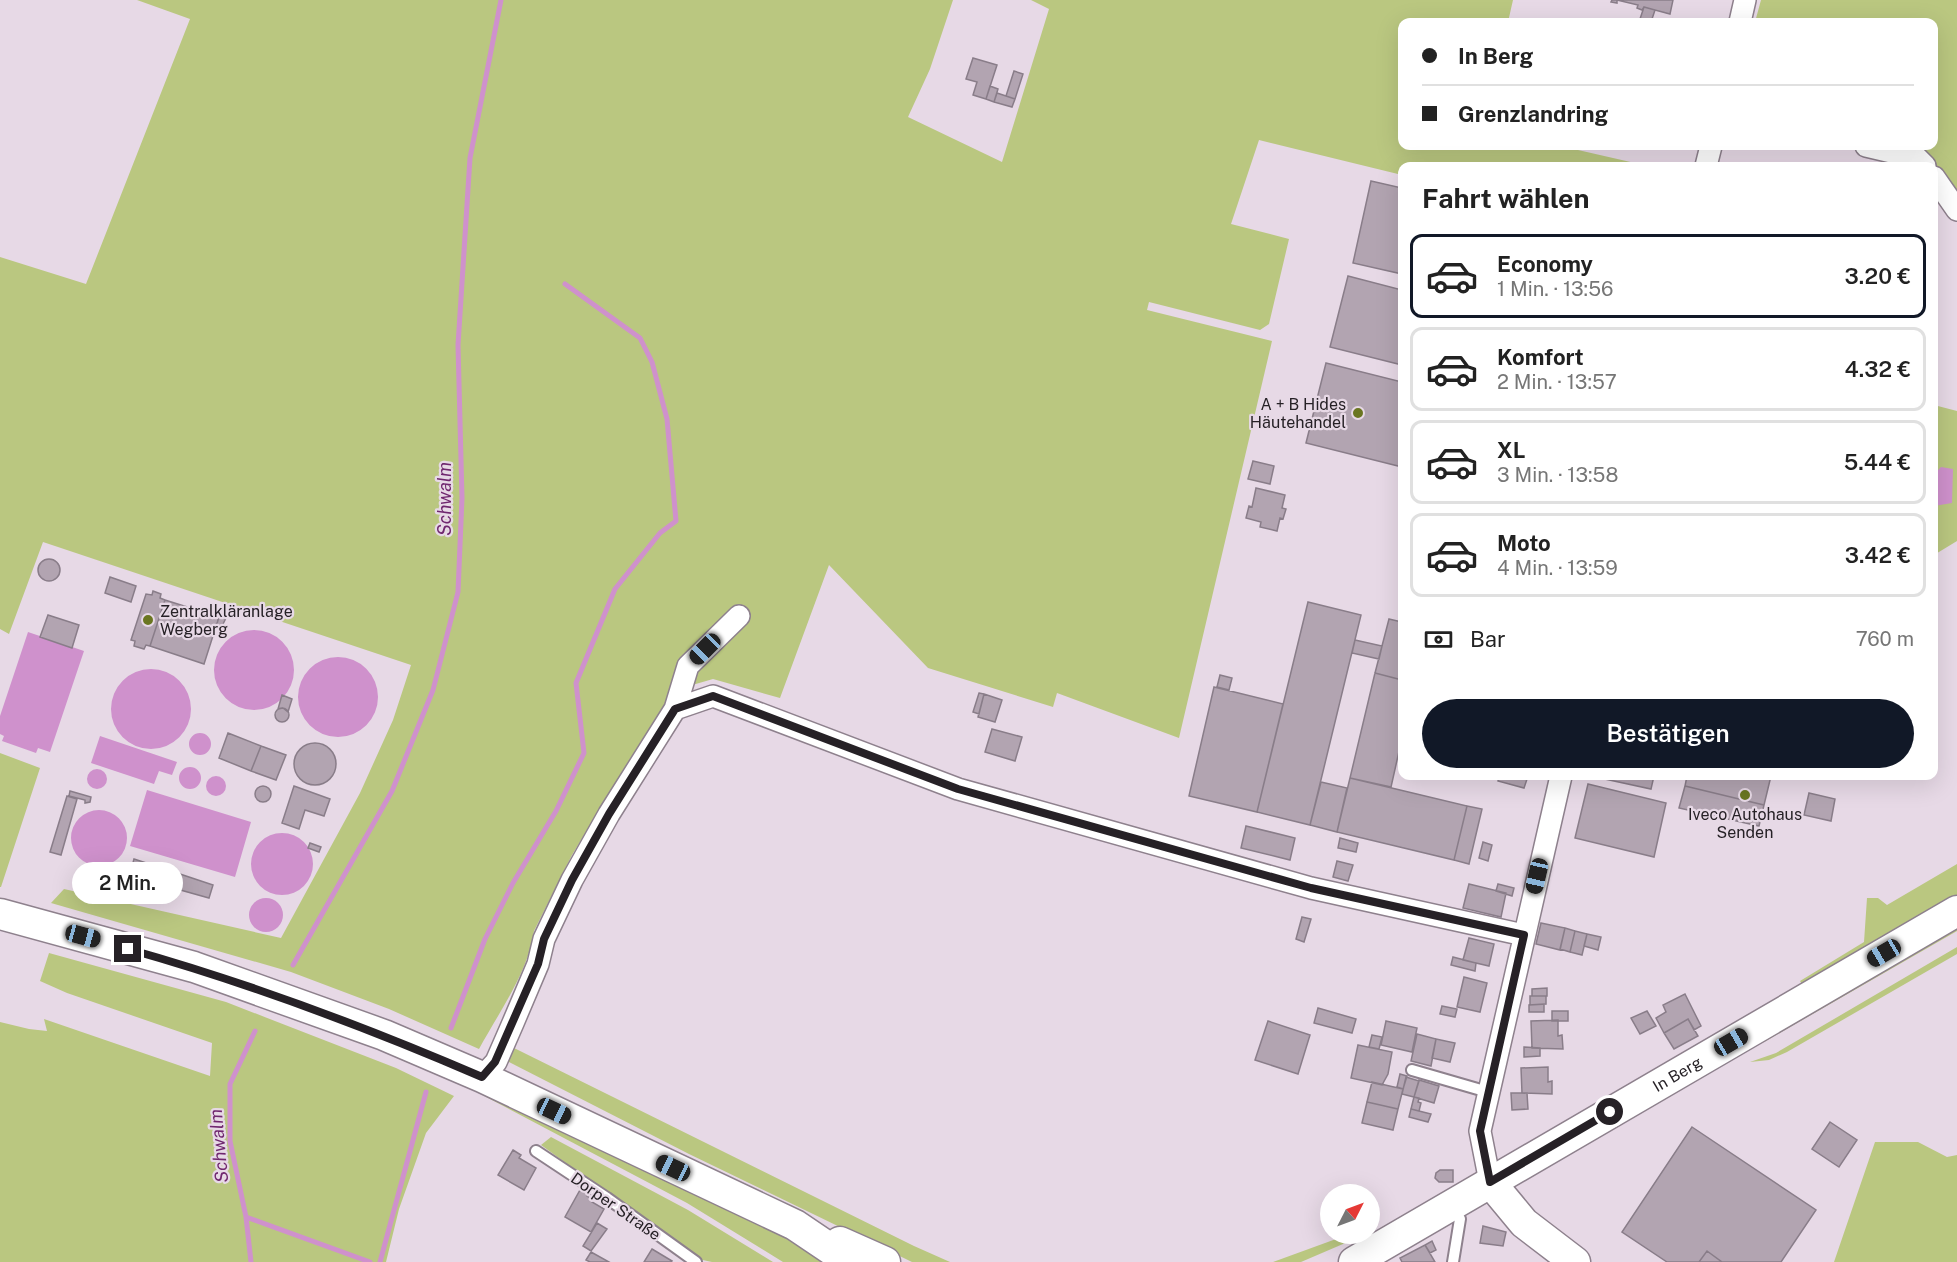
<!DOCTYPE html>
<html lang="de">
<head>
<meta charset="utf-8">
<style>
  :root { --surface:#fff; --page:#f6f6f6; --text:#222; --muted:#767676; --line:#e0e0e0; --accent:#111827 }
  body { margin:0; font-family:"Public Sans",sans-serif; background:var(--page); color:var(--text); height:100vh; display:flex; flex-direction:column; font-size:22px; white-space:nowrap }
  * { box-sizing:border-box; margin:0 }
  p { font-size:20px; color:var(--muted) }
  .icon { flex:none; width:33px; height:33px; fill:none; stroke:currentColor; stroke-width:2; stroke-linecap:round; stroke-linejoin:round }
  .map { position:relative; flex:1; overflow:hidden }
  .sheet { position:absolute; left:1398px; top:162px; width:540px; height:618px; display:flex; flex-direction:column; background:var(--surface); border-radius:12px; box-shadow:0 6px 24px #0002 }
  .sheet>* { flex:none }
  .top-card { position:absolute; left:1398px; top:18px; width:540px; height:132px; border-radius:12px; box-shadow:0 6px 24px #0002; display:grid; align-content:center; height:132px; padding:0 24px; background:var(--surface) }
  .needle { width:39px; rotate:48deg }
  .buttons { position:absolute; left:1320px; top:1184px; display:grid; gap:12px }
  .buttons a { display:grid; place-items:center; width:60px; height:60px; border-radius:50%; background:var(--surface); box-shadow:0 6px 24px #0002; font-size:30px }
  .end { position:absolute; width:27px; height:27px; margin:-14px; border:8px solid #262126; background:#fff; box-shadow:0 0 0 3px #fff }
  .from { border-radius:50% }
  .bubble { position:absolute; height:42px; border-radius:21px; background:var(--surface); box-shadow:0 6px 24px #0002; font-size:20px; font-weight:600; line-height:42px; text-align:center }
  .car { position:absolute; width:18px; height:36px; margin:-18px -9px; border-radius:8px; box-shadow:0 0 4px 2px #0007; background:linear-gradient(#222 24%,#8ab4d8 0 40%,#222 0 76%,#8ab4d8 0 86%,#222 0) }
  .top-card b { display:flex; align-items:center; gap:21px; height:57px; font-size:22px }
  .top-card b+b { border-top:2px solid var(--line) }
  .top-card i { width:15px; height:15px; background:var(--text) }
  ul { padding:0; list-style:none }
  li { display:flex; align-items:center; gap:18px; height:84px; margin:0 12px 9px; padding:0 12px; border:3px solid var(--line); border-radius:12px }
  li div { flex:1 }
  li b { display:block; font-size:22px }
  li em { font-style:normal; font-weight:600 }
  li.selected { border-color:var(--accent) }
  li>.icon { width:54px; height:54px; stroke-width:1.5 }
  h2 { padding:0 24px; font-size:27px; line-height:72px }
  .pay { display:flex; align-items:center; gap:15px; height:66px; padding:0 24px; font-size:22px }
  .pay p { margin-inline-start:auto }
  .cta { display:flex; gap:12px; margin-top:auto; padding:12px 24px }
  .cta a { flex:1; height:69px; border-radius:36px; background:var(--accent); color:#fff; font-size:24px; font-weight:600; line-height:69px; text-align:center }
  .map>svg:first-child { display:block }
  .green { fill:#bac780 }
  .water { fill:#cf91cc }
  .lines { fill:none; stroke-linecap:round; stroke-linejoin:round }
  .stream { stroke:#cf91cc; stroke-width:5 }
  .building { fill:#b2a4b1; stroke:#897d89; stroke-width:1.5 }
  .lane-casing { stroke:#8e818d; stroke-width:14 }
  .street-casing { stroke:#8e818d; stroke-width:24 }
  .secondary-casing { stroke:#8e818d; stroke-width:33 }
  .lane { stroke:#fff; stroke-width:10 }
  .street { stroke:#fff; stroke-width:21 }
  .secondary { stroke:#fff; stroke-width:30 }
  .route { stroke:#262126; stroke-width:8 }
  .poi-dot { fill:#6a7621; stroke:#e7d9e6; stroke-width:2 }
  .labels { text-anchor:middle; stroke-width:4.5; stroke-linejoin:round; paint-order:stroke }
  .poi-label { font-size:16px; fill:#262126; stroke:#e7d9e6; text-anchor:end }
  .street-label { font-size:16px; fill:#262126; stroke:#e7d9e6 }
  .water-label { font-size:18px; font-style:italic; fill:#70276f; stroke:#e7d9e6 }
</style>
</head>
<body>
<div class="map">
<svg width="1957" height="1262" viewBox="0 0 1957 1262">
  <rect width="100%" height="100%" fill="#e7d9e6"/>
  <path class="green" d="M137 0H953L930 69 908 117 1002 162 1049 9 1031 0H1513L1508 22H1402V146H1579L1578 150 1648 166H1402V175L1259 140 1231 224 1289 239 1269 324 1260 330 1149 302 1147 310 1272 341 1179 738 1057 693 1053 707 928 668 829 565 780 698 713 679 675 690 630 759 572 855 534 931C528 973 499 1012 479 1049L389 1009 291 972 51 903 64 889 281 938 360 793 393 720 411 665 43 542 9 634 0 629V257L86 284 190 19Z
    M1761 0H1957V201L1887 146H1934V22H1755Z
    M1934 405 1957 411V541L1934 555Z
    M0 753 40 768 1 887H0Z
    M1957 864V902L1805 989 1800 981 1864 942 1867 898H1878L1887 905Z
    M1957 921V931L1764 1042 1747 1047Z
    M1957 947V954L1787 1052 1769 1060 1750 1062 1776 1053Z
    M49 953 226 1002 396 1068 454 1096 426 1133 399 1209 386 1262H0V1022L29 1029 47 1031 44 1019 210 1076 212 1043 67 993 40 981Z
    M510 1046 914 1246 950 1262H912L689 1154 507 1061Z
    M479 1085 843 1262H783L687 1203 473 1090Z
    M551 1137 688 1210 773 1262H712L698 1259 541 1145Z
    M1875 1142H1918L1947 1157 1957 1155V1262H1834Z
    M1347 1235 1350 1241 1301 1262H1273Z"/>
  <path class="water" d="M1941 467 1953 469 1952 503 1934 506 1936 472Z
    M214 670a40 40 0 1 1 80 0a40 40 0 1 1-80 0Z
    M28 632 84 651 50 752 38 748 36 753 2 741 4 736 0 734V716Z
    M298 697a40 40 0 1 1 80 0a40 40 0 1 1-80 0Z
    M111 709a40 40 0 1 1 80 0a40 40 0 1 1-80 0Z
    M189 744a11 11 0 1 1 22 0a11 11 0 1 1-22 0Z
    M100 736 177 762 172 775 159 771 154 784 91 763Z
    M179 778a11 11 0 1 1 22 0a11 11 0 1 1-22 0Z
    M87 779a10 10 0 1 1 20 0a10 10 0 1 1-20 0Z
    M206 786a10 10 0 1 1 20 0a10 10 0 1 1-20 0Z
    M147 790 251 822 235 877 130 846Z
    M71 838a28 28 0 1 1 56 0a28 28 0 1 1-56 0Z
    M251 864a31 31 0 1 1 62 0a31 31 0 1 1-62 0Z
    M249 915a17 17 0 1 1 34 0a17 17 0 1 1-34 0Z"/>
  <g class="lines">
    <path class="stream" d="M293 965 392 791 433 690 458 592 462 498 458 345 470 158 501 0
      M451 1028 485 939 513 883 556 811 584 753 576 683 615 589 660 533 676 521 667 419 652 362 640 338 565 284
      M246 1217 370 1262
      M251 1262 246 1217 230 1141V1084L255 1031
      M380 1262 426 1092"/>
  </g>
  <path class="building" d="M1612 0H1673L1670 14 1644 7 1642 10 1637 8 1638 5 1617 0V3L1611 2Z
    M1644 7 1655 10 1651 22H1639Z
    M973 58 997 65 986 99 973 95 977 82 966 79Z
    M1014 71 1023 74 1015 99 1006 96Z
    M990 86 998 89 994 102 986 99Z
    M997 93 1015 99 1012 107 994 102Z
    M1371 181 1402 188V274L1353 263Z
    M1348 276 1402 290V365L1330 347Z
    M1326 363 1402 382V467L1306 443Z
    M1253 461 1274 466 1270 484 1248 479Z
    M1256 488 1285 495 1282 508 1286 509 1283 519 1280 518 1277 531 1260 527 1261 522 1246 518 1249 506 1252 507Z
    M38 570a11 11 0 1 1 22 0a11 11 0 1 1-22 0Z
    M110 577 136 586 131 602 105 593Z
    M153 591 161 594 160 598 165 600 150 646 146 645 144 649 134 646 135 641 131 640 146 594 152 595Z
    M165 600 219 617 204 664 150 646Z
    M1308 602 1361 615 1310 825 1257 812Z
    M220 611 228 614 222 626 217 624Z
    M48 615 79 625 72 648 40 637Z
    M1389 619 1402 622V680L1375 673Z
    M1355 640 1382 646 1379 659 1352 653Z
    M1375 673 1402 680V738L1391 787 1350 778Z
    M1220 675 1232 678 1229 690 1217 687Z
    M1214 687 1283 704 1257 812 1189 796Z
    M979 693 984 694 979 714 973 712Z
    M984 694 1002 700 995 722 978 717Z
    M282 695 292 699 288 712 283 708 278 709Z
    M275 715a7 7 0 1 1 14 0a7 7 0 1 1-14 0Z
    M992 729 1022 737 1015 761 985 752Z
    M228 733 261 746 251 771 219 758Z
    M294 764a21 21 0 1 1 42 0a21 21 0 1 1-42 0Z
    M261 746 286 755 276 780 251 771Z
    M1499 776H1528L1524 788 1498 781Z
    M1591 776H1654L1651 789Z
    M1687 776H1771L1764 805 1685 786Z
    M1350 778 1467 806 1454 860 1337 832Z
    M1321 782 1347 788 1337 832 1310 825Z
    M1588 784 1666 803 1654 857 1575 838Z
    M294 786 330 799 324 816 305 810 299 829 282 823Z
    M1685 786 1764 805 1759 826 1679 808Z
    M255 794a8 8 0 1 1 16 0a8 8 0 1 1-16 0Z
    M70 791 91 797 90 802 85 803V800L69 796Z
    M1809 793 1835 799 1831 821 1804 815Z
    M67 796 77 799 61 855 50 852Z
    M1467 806 1482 809 1469 864 1454 860Z
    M1246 826 1295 838 1290 860 1241 848Z
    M1340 838 1358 843 1356 852 1338 848Z
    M1483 842 1492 845 1488 861 1479 858Z
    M310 843 321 847 319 852 308 848Z
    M134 859 171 871 165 889H157L156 894 127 885Z
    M1337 861 1353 865 1348 881 1333 877Z
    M171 871 213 885 209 898 166 886Z
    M1469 884 1506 893 1501 917 1463 908Z
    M1498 884 1514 888 1512 896 1496 891Z
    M1302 917 1311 919 1304 942 1296 939Z
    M1541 923 1565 928 1560 950 1536 944Z
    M1565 928 1575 931 1570 952 1560 949Z
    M1575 931 1587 934 1582 955 1570 952Z
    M1587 934 1601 937 1598 950 1584 946Z
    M1469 938 1494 944 1489 966 1463 960Z
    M1453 957 1476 963 1475 971 1451 965Z
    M1464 977 1487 983 1480 1012 1457 1007Z
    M1547 988V996H1532V989Z
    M1685 994 1701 1026 1694 1030 1688 1019 1664 1033 1656 1018 1666 1012 1663 1005Z
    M1530 996H1546V1004L1530 1005Z
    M1544 1004V1012H1529V1005Z
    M1442 1006 1457 1009 1455 1017 1440 1014Z
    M1318 1008 1356 1019 1352 1033 1314 1023Z
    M1552 1011H1568V1021H1552Z
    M1647 1011 1656 1026 1640 1034 1631 1018Z
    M1688 1019 1698 1036 1674 1049 1664 1033Z
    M1558 1020V1036L1562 1035 1563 1049 1532 1048 1531 1021Z
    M1268 1021 1310 1035 1298 1074 1255 1060Z
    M1386 1021 1417 1028 1412 1052 1381 1045Z
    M1417 1034 1436 1039 1431 1066 1411 1061Z
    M1372 1035 1382 1037 1379 1049 1369 1047Z
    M1436 1039 1455 1043 1450 1062 1432 1058Z
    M1358 1045 1392 1052 1388 1074 1382 1085 1351 1078Z
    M1524 1047 1540 1048V1056L1524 1057Z
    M1548 1067V1082L1552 1081V1094L1522 1093 1521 1068Z
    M1400 1074 1407 1076 1403 1089 1397 1087Z
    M1406 1077 1419 1081 1414 1097 1402 1094Z
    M1419 1080 1439 1086 1434 1103 1414 1097Z
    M1372 1082 1403 1089 1398 1109 1367 1102Z
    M1511 1093H1527L1528 1109 1512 1110Z
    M1414 1097 1419 1098 1418 1102 1421 1103 1419 1111 1411 1109Z
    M1367 1102 1398 1109 1393 1130 1362 1123Z
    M1411 1109 1431 1114 1428 1122 1409 1117Z
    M1830 1122 1857 1140 1839 1167 1812 1149Z
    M1692 1127 1816 1210 1781 1262H1722L1707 1251 1699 1262H1667L1622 1232Z
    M513 1150 521 1155 519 1158 536 1168 524 1190 498 1175Z
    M1440 1170H1453V1182H1439L1435 1178 1436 1173Z
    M580 1190 588 1194 587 1196 593 1200 592 1202 604 1209 591 1232 565 1217Z
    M597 1223 607 1229 591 1251 583 1246Z
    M1483 1226 1506 1232 1503 1246 1480 1243Z
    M1432 1241 1436 1250 1430 1253 1425 1245Z
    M1425 1245 1435 1262H1402L1400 1258Z
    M652 1249 672 1261 671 1262H644Z
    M1707 1251 1722 1262H1699Z
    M591 1252 609 1262H590L586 1260Z"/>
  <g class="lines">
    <defs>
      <path id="lane" d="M1412 1070 1488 1092
        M536 1151 607 1198 696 1262
        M1453 1208 1460 1219 1453 1262"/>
      <path id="street" d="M1740 22 1745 0
        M1866 146 1917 158 1925 166
        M1706 166 1711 146
        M1934 177 1957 210
        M675 709 713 696 958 789 1311 888 1524 935
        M482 1077 496 1062 513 1023 538 964 544 939 572 880 609 814 675 709 688 666 739 616
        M1490 1182 1480 1131 1561 776"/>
      <g id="secondary">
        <path d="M0 914 194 967 384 1035 482 1077 795 1225 832 1250 856 1262"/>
        <path d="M1490 1182 1524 1223 1575 1262"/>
        <path d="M840 1242 885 1262"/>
        <path id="s1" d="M1354 1262 1957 911"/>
      </g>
    </defs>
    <use href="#lane" class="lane-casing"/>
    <use href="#street" class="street-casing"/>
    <use href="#secondary" class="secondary-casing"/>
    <use href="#lane" class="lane"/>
    <use href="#street" class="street"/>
    <use href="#secondary" class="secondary"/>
  </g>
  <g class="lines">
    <path class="route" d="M128 949C249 983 366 1027 482 1077L495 1062 538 964 544 939 572 880 609 814 675 709 713 696 958 789 1311 888 1524 935 1480 1131 1490 1182 1610 1112"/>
  </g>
  <g class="poi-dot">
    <circle cx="1358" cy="413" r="6"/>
    <circle cx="148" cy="620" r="6"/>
    <circle cx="1745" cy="795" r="6"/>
  </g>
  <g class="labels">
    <g class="poi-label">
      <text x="1346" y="410">A + B Hides<tspan x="1346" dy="18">Häutehandel</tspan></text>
      <text x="160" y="617" text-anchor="start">Zentralkläranlage<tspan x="160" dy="18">Wegberg</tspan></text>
      <text x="1745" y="820" text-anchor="middle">Iveco Autohaus<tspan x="1745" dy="18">Senden</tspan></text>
    </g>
    <g class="street-label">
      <text dy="6" stroke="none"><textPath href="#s1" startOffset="374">In Berg</textPath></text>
      <text transform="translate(616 1206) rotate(35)" y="6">Dorper Straße</text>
    </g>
    <g class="water-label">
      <text transform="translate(445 499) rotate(-90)" y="6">Schwalm</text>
      <text transform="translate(219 1146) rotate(-95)" y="6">Schwalm</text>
    </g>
  </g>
</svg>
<div class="buttons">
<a><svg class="needle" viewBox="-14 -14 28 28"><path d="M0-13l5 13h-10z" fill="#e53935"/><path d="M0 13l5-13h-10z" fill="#767676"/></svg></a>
</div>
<i class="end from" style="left:1610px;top:1112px"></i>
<i class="end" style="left:128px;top:949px"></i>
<div class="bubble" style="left:72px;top:862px;width:111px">2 Min.</div>
<i class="car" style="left:705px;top:649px;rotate:225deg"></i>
<i class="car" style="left:1537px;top:876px;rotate:193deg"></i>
<i class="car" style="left:83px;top:936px;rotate:105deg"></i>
<i class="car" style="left:1884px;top:953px;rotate:240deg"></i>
<i class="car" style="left:1731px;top:1042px;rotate:60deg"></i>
<i class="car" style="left:554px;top:1111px;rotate:115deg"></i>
<i class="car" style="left:673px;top:1168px;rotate:295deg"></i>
<div class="top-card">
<b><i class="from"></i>In Berg</b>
<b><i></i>Grenzlandring</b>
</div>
<section class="sheet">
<h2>Fahrt wählen</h2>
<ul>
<li class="selected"><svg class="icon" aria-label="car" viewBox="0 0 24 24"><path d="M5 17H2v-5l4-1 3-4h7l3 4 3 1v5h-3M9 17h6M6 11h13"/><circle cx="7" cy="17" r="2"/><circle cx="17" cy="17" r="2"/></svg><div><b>Economy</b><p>1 Min. · 13:56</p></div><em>3.20 €</em></li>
<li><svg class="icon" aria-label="car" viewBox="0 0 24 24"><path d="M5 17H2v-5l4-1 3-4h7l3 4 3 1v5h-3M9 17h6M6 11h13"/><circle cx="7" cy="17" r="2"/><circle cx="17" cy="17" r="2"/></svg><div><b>Komfort</b><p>2 Min. · 13:57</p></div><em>4.32 €</em></li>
<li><svg class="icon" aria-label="car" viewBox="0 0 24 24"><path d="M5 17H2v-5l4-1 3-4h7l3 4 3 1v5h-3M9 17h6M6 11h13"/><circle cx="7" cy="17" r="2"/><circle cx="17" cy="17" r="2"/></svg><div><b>XL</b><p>3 Min. · 13:58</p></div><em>5.44 €</em></li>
<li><svg class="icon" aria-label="car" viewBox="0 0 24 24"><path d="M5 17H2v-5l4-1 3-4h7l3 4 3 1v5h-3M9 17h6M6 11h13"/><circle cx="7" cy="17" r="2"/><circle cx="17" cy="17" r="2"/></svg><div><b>Moto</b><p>4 Min. · 13:59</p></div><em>3.42 €</em></li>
</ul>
<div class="pay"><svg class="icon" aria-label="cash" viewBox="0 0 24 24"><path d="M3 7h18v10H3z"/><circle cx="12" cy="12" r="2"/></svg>Bar<p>760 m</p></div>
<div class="cta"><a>Bestätigen</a></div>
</section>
</div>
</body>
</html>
